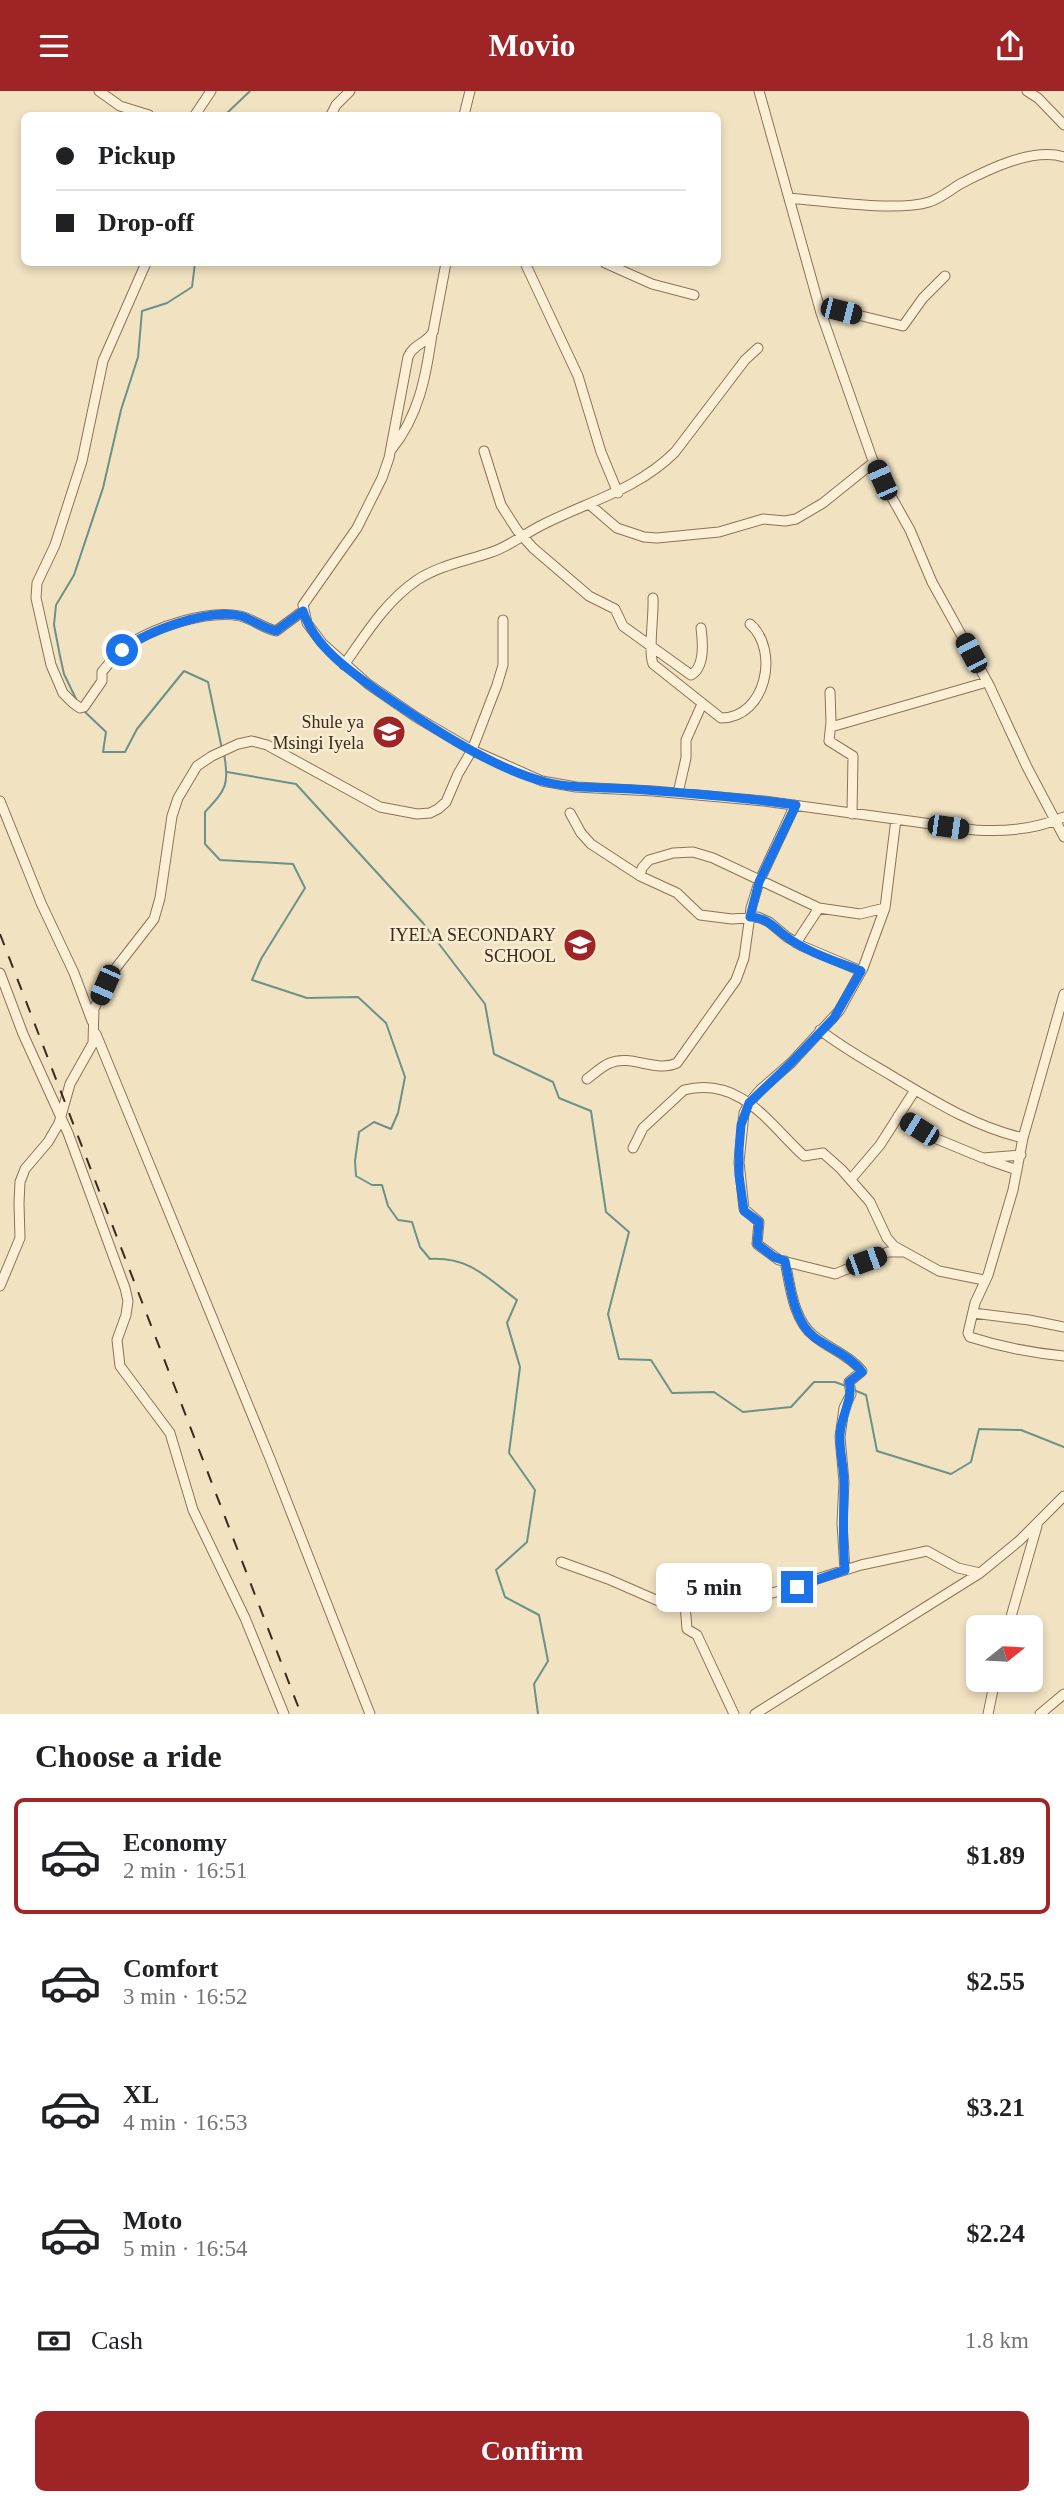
<!DOCTYPE html>
<html lang="en">
<head>
<meta charset="utf-8">
<style>
  :root { --surface:#fff; --page:#f2f2f2; --text:#202124; --muted:#757577; --line:#e0e0e0; --accent:#9f2426 }
  body { margin:0; font-family:Georgia,serif; background:var(--page); color:var(--text); height:100vh; display:flex; flex-direction:column; font-size:26px; white-space:nowrap }
  * { box-sizing:border-box; margin:0 }
  p { font-size:23px; color:var(--muted) }
  .icon { flex:none; width:38px; height:38px; fill:none; stroke:currentColor; stroke-width:2; stroke-linecap:round; stroke-linejoin:round }
  .map { position:relative; height:1623px; overflow:hidden }
  .drawer { display:flex; flex-direction:column; background:var(--surface); flex:1 }
  .drawer>* { flex:none }
  .hud { position:absolute; left:21px; top:21px; width:700px; height:154px; border-radius:10px; box-shadow:0 4px 10px #0003; display:grid; align-content:center; height:154px; padding:0 35px; background:var(--surface) }
  .needle { width:46px; rotate:72deg }
  .buttons { position:absolute; left:966px; top:1524px; display:grid; gap:14px }
  .buttons a { display:grid; place-items:center; width:77px; height:77px; border-radius:10px; background:var(--surface); box-shadow:0 4px 10px #0003; font-size:35px }
  .end { position:absolute; width:32px; height:32px; margin:-16px; border:9px solid #1a73e8; background:#fff; box-shadow:0 0 0 4px #fff }
  .from { border-radius:50% }
  .bubble { position:absolute; height:49px; border-radius:10px; background:var(--surface); box-shadow:0 4px 10px #0003; font-size:23px; font-weight:800; line-height:49px; text-align:center }
  .car { position:absolute; width:21px; height:42px; margin:-21px -10px; border-radius:9px; box-shadow:0 0 5px 2px #0007; background:linear-gradient(#222 24%,#8ab4d8 0 40%,#222 0 76%,#8ab4d8 0 86%,#222 0) }
  .hud b { display:flex; align-items:center; gap:24px; height:66px; font-size:26px }
  .hud b+b { border-top:2px solid var(--line) }
  .hud i { width:18px; height:18px; background:var(--text) }
  ul { padding:0; list-style:none }
  li { display:flex; align-items:center; gap:21px; height:116px; margin:0 14px 10px; padding:0 21px; border:4px solid transparent; border-radius:10px }
  li div { flex:1 }
  li b { display:block; font-size:26px }
  li em { font-style:normal; font-weight:800 }
  li.active { border-color:var(--accent) }
  li>.icon { width:63px; height:63px; stroke-width:1.5 }
  h2 { padding:0 35px; font-size:32px; line-height:84px }
  .pay { display:flex; align-items:center; gap:18px; height:77px; padding:0 35px; font-size:26px }
  .pay p { margin-inline-start:auto }
  .action { display:flex; gap:14px; margin-top:auto; padding:14px 35px }
  .action a { flex:1; height:80px; border-radius:10px; background:var(--accent); color:#fff; font-size:28px; font-weight:800; line-height:80px; text-align:center }
  header { display:flex; justify-content:space-between; align-items:center; height:91px; padding:0 35px; background:var(--accent); color:#fff; font-size:32px; font-weight:800 }
  .map>svg:first-child { display:block }
  .lines { fill:none; stroke-linecap:round; stroke-linejoin:round }
  .stream { stroke:#6b9288; stroke-width:2 }
  .minor-casing { stroke:#8c7358; stroke-width:11 }
  .minor { stroke:#fbefd6; stroke-width:9 }
  .rail { stroke:#3b2b1d; stroke-width:2; stroke-dasharray:12 12; stroke-linecap:butt }
  .route { stroke:#1a73e8; stroke-width:9 }
  .labels { text-anchor:middle; stroke-width:5; stroke-linejoin:round; paint-order:stroke }
  .poi-label { font-size:18px; fill:#3b2b1d; stroke:#f8ecd2; text-anchor:end }
</style>
</head>
<body>
<header><svg class="icon" aria-label="menu" viewBox="0 0 24 24"><path d="M4 6h16M4 12h16M4 18h16"/></svg>Movio<svg class="icon" aria-label="share" viewBox="0 0 24 24"><path d="M12 15V3M7 8l5-5 5 5M5 13v7h14v-7"/></svg></header>
<div class="map">
<svg width="1064" height="1623" viewBox="0 0 1064 1623">
  <rect width="100%" height="100%" fill="#f1e2c2"/>
  <g class="lines">
    <path class="stream" d="M225 24 250 0
      M77 610 64 583 60 565 54 534 56 514 74 484 103 397 121 319 138 266 142 220 167 212 192 196 195 172
      M84 620 106 641 103 661H125L137 638 184 580 208 591 222 658
      M224 663C230 695 225 699 205 721V753L220 769 293 773 305 797 261 868 252 889 307 907 358 906 386 932 405 986 398 1022 391 1038 374 1031 359 1041 355 1070 356 1085 372 1094H382L388 1115 398 1129 412 1131 420 1156 430 1168C470 1166 486 1186 517 1209L507 1232 520 1276 509 1362 535 1399 527 1451 496 1479 505 1506 539 1524 548 1570 534 1593 538 1623
      M227 681 296 693 423 832 485 913 494 963 553 991 559 1007 591 1020 606 1121 629 1141 608 1223 619 1268 651 1269 672 1302 714 1301 743 1321 791 1316 814 1291H835L846 1295
      M854 1299 866 1304 877 1360 951 1383 971 1371 979 1338 1021 1339 1064 1356"/>
    <defs>
      <path id="minor" d="M99 0 120 15 149 24
        M759 0 821 222 872 367 882 389 910 439 932 491 989 594 1027 676 1064 746
        M1027 0 1038 7 1064 34
        M195 24 211 0
        M331 24 336 14 350 0
        M464 24 470 0
        M789 107C825 110 896 121 929 111 942 107 951 98 962 92 989 78 1034 56 1064 66
        M146 172 103 270 82 370 55 454 37 492 36 507 51 574 63 602 73 612 80 617 84 616 102 590V581C110 571 118 560 129 553 156 536 208 518 240 525 253 528 263 537 276 540L303 520
        M446 172 433 241C426 253 413 253 408 266L389 367 382 387 357 437 303 514 307 532 322 552 368 593 416 626 472 659 542 690 576 696 653 700 764 710 975 739C1004 741 1036 738 1064 726
        M525 172 578 285 601 361 618 402
        M605 172 652 193 694 204
        M821 222 841 220 903 235 923 207 945 185
        M391 359C419 325 426 285 432 243
        M484 360 501 414 517 439 533 457 589 505 615 518 623 535 691 584C705 576 703 552 701 537
        M589 413 617 437 644 446 657 447 719 441 763 428 785 430 796 428 823 412 874 371
        M653 507C654 525 648 560 653 573L721 627C766 627 780 559 750 533
        M344 574C366 543 385 511 417 489 440 474 466 470 492 461 510 455 527 441 544 433 590 410 638 398 675 361L745 269 758 257
        M830 601 831 631 829 650 853 665 852 723
        M831 636 987 591
        M678 702 686 667V649L702 613
        M0 710 41 812 74 882 92 930
        M570 722 581 742 591 753 640 785 677 802 700 824 732 828 758 826 769 831 787 846 802 855 861 880
        M896 728 885 817 863 877 839 920 791 972 760 999 749 1012 744 1022 739 1071 744 1118 759 1131 757 1153 779 1169 835 1183 888 1161H905
        M640 785 642 777 649 769 673 762 693 761 713 767 819 817 860 823 885 817
        M796 852 819 817
        M0 882 23 943 68 1042 125 1197 128 1210 126 1224 117 1249 120 1275 170 1342 193 1419 245 1527 284 1623
        M1064 903 1023 1047 1013 1099 988 1184 975 1212 968 1242 970 1246C1001 1256 1032 1262 1064 1265
        M820 939C843 957 867 970 892 985 934 1010 975 1036 1023 1047
        M96 943 271 1370 370 1623
        M587 988C594 983 602 975 610 972 631 963 656 982 677 972L736 889 744 867 751 817 759 791 795 714
        M898 1025 937 1048 983 1067 1021 1064
        M633 1057 643 1037 684 999C741 985 769 1033 804 1065L823 1062 841 1078 870 1111 887 1147 894 1155 939 1180 984 1189
        M988 1069 1017 1079
        M851 1088 880 1054 915 999
        M785 1170C790 1194 793 1229 814 1245 830 1258 849 1264 862 1280L849 1291 851 1303 844 1317 840 1346 844 1391 842 1432 845 1479
        M0 1195 20 1147 19 1112 20 1091 25 1078 48 1051 59 1032 70 993 93 952 94 918 105 894 112 882 154 828 160 807 172 725 178 707 197 675 212 665 238 653 252 650 267 654 380 716 417 723 430 722 438 718 446 711 458 683 472 659 497 594 503 574V529
        M973 1222 1029 1229 1064 1236
        M561 1471 608 1488 663 1512 701 1513 766 1504 861 1474 927 1460 958 1477 980 1482
        M685 1513 687 1538 697 1544 734 1623
        M1008 1536 1037 1435
        M755 1623 980 1482 1019 1450 1064 1405
        M988 1623 995 1589
        M1040 1623 1064 1603"/>
    </defs>
    <use href="#minor" class="minor-casing"/>
    <use href="#minor" class="minor"/>
    <path class="rail" d="M0 843 301 1623"/>
  </g>
  <g class="lines">
    <path class="route" d="M122 559C148 540 208 517 241 525 253 529 263 537 276 540L303 520C314 556 352 582 382 603 427 634 493 678 546 691 574 698 603 696 631 698 685 702 742 706 796 714L759 791 750 826C765 826 773 835 784 844 806 861 835 870 861 880L834 927 791 972 749 1012 741 1034 739 1059V1084L744 1120 759 1131 757 1153 774 1166 785 1170C790 1193 793 1230 814 1246 830 1258 850 1264 862 1281L849 1291C854 1306 841 1325 840 1343 839 1360 844 1375 844 1392 844 1421 842 1449 845 1479L797 1496"/>
  </g>
  <defs>
    <symbol id="school-disc" viewBox="-11 -11 22 22"><circle r="9.5" fill="#9f2426" stroke="#f8ecd2"/><path d="M0-5L7-2L0 1L-7-2ZM-4 1L0 2.5L4 1V4Q0 6-4 4Z" fill="#fff"/></symbol>
  </defs>
  <g fill-rule="evenodd">
    <use href="#school-disc" x="370" y="622" width="38" height="38"/>
    <use href="#school-disc" x="561" y="835" width="38" height="38"/>
  </g>
  <g class="labels">
    <g class="poi-label">
      <text x="364" y="637">Shule ya<tspan x="364" dy="21">Msingi Iyela</tspan></text>
      <text x="556" y="850">IYELA SECONDARY<tspan x="556" dy="21">SCHOOL</tspan></text>
    </g>
  </g>
</svg>
<div class="buttons">
<a><svg class="needle" viewBox="-14 -14 28 28"><path d="M0-13l5 13h-10z" fill="#e53935"/><path d="M0 13l5-13h-10z" fill="#757577"/></svg></a>
</div>
<i class="end from" style="left:122px;top:559px"></i>
<i class="end" style="left:797px;top:1496px"></i>
<div class="bubble" style="left:656px;top:1472px;width:116px">5 min</div>
<i class="car" style="left:841px;top:220px;rotate:104deg"></i>
<i class="car" style="left:882px;top:389px;rotate:336deg"></i>
<i class="car" style="left:971px;top:562px;rotate:332deg"></i>
<i class="car" style="left:948px;top:736px;rotate:98deg"></i>
<i class="car" style="left:105px;top:894px;rotate:204deg"></i>
<i class="car" style="left:919px;top:1038px;rotate:302deg"></i>
<i class="car" style="left:866px;top:1170px;rotate:70deg"></i>
<div class="hud">
<b><i class="from"></i>Pickup</b>
<b><i></i>Drop-off</b>
</div>
</div>
<section class="drawer">
<h2>Choose a ride</h2>
<ul>
<li class="active"><svg class="icon" aria-label="car" viewBox="0 0 24 24"><path d="M5 17H2v-5l4-1 3-4h7l3 4 3 1v5h-3M9 17h6M6 11h13"/><circle cx="7" cy="17" r="2"/><circle cx="17" cy="17" r="2"/></svg><div><b>Economy</b><p>2 min · 16:51</p></div><em>$1.89</em></li>
<li><svg class="icon" aria-label="car" viewBox="0 0 24 24"><path d="M5 17H2v-5l4-1 3-4h7l3 4 3 1v5h-3M9 17h6M6 11h13"/><circle cx="7" cy="17" r="2"/><circle cx="17" cy="17" r="2"/></svg><div><b>Comfort</b><p>3 min · 16:52</p></div><em>$2.55</em></li>
<li><svg class="icon" aria-label="car" viewBox="0 0 24 24"><path d="M5 17H2v-5l4-1 3-4h7l3 4 3 1v5h-3M9 17h6M6 11h13"/><circle cx="7" cy="17" r="2"/><circle cx="17" cy="17" r="2"/></svg><div><b>XL</b><p>4 min · 16:53</p></div><em>$3.21</em></li>
<li><svg class="icon" aria-label="car" viewBox="0 0 24 24"><path d="M5 17H2v-5l4-1 3-4h7l3 4 3 1v5h-3M9 17h6M6 11h13"/><circle cx="7" cy="17" r="2"/><circle cx="17" cy="17" r="2"/></svg><div><b>Moto</b><p>5 min · 16:54</p></div><em>$2.24</em></li>
</ul>
<div class="pay"><svg class="icon" aria-label="cash" viewBox="0 0 24 24"><path d="M3 7h18v10H3z"/><circle cx="12" cy="12" r="2"/></svg>Cash<p>1.8 km</p></div>
<div class="action"><a>Confirm</a></div>
</section>
</body>
</html>
